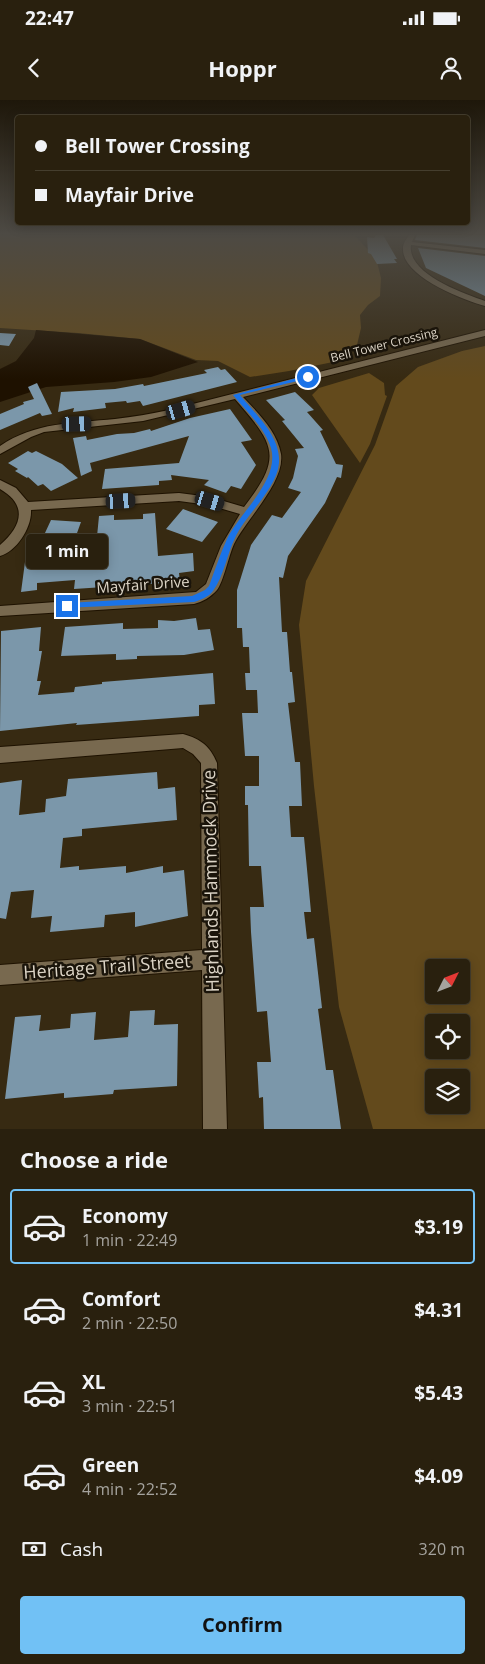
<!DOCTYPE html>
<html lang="en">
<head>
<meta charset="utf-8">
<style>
  :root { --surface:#29200e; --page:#312817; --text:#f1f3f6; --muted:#a5a39e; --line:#453e2e; --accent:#71c1f5 }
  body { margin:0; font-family:"Open Sans",sans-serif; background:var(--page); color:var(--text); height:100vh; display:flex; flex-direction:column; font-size:19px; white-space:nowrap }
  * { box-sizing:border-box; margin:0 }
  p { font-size:16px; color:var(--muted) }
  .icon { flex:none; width:28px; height:28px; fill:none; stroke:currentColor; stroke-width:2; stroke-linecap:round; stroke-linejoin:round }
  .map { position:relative; height:1029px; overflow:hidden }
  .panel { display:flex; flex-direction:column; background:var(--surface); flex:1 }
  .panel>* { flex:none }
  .top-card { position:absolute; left:15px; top:15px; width:455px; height:110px; border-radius:5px; box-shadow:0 2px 12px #0003,0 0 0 1px var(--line); display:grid; align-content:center; height:110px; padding:0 20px; background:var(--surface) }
  .needle { width:32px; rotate:48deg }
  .controls { position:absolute; left:425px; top:859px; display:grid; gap:10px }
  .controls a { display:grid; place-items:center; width:45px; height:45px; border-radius:5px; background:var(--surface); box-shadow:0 2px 12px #0003,0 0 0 1px var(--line); font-size:25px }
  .end { position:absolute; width:22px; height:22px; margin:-11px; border:6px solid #1a73e8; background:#fff; box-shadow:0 0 0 2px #fff }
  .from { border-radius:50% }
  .bubble { position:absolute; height:35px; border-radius:5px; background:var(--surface); box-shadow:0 2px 12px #0003,0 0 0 1px var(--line); font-size:16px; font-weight:700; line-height:35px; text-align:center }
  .car { position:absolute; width:15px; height:30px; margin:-15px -8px; border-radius:6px; box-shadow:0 0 4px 1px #0007; background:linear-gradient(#222 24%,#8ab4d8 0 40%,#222 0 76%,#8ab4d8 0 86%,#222 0) }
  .top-card b { display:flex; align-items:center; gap:18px; height:48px; font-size:19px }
  .top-card b+b { border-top:1px solid var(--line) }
  .top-card i { width:12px; height:12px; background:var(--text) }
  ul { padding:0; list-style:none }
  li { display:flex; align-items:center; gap:15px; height:75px; margin:0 10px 8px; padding:0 10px; border:2px solid transparent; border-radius:5px }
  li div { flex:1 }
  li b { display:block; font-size:19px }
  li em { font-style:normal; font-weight:700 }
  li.active { border-color:var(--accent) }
  li>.icon { width:45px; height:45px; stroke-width:1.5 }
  h2 { padding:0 20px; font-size:22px; line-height:60px }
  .pay { display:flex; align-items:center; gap:12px; height:55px; padding:0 20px; font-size:19px }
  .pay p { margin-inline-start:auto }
  .action { display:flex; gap:10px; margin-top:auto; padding:10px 20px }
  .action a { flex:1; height:58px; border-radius:5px; background:var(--accent); color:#111; font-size:20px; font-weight:700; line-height:58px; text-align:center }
  .status { display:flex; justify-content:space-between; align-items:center; height:35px; padding:0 25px; background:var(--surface); direction:ltr }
  .status svg { height:14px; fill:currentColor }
  header { display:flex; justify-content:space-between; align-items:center; height:65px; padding:0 20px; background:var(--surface); font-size:22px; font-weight:700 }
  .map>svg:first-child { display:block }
  .green { fill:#634a1c; fill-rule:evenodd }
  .water { fill:#1e1100 }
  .building { fill:#7b97aa }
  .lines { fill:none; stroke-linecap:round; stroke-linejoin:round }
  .minor-casing { stroke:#1e1200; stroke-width:2 }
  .minor { fill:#78694f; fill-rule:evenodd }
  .route { fill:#1a73e8 }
  .labels { text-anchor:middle; stroke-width:5; stroke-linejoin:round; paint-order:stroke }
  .far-street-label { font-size:12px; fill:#dcd4c6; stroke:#1a140a }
  .street-label { font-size:15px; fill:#dcd4c6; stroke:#1a140a }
  .near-street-label { font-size:18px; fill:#dcd4c6; stroke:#1a140a }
</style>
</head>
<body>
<div class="status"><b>22:47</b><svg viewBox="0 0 49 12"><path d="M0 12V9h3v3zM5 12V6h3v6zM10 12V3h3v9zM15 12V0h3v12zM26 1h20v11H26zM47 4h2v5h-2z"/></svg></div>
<header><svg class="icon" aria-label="back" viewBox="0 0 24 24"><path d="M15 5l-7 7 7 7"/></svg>Hoppr<svg class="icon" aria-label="person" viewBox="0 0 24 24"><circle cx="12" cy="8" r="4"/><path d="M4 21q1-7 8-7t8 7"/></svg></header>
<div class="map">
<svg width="485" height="1029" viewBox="0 0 485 1029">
  <rect width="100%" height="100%" fill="#372a12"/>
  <path class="green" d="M0 135H354L376 158 381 178 380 196 368 205 360 215 361 228 357 245 338 261 289 271 250 277 218 261 196 260 140 239 78 233 0 228Z
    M485 246V1029H373L339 907 314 686 299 525 306 481 375 345 396 286 418 267 462 251ZM434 868H461V895H434ZM461 922V950H434V922ZM434 978H461V1005H434Z
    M369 273 384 283 385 295 387 296 370 344 360 363 312 295 319 288Z"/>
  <path class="water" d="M36 230 140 239 198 262 151 277 114 282 46 287 0 302V269L16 261 34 238Z"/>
  <path class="building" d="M376 135H383L397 159H394L397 163 377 164 371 154 368 153 367 137 374 138Z
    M417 135H485V148L415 140Z
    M418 148 485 156V196L426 168Z
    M0 233 16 234 9 246 0 245Z
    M218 267 221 270 225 269 237 282 143 306 140 301 127 303 126 301 105 303 106 308 73 312 74 308 58 312 61 292 115 289 143 284 144 286 207 273 204 270Z
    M37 283 52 314 42 316 40 313 0 330V314L24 304 23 302 34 299 28 287Z
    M295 292 314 310 307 312 323 330 320 331 336 364 343 365 341 378 337 377 325 403 288 456 283 478 279 477 282 532H287L290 572H292L295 602 288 603 295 662H300L302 706H289L291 737H304L311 812H304L307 839 314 838 322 908 318 909 326 970H333L341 1029H264L263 997 259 998 257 962H271L267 911 257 912 251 832 250 807H264L261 766H249L248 705H245V686H259V656H245L242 613H258L257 590H246L245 573H250L249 547H243L242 528H237V490L251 445 272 415 282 418 301 392 288 388 293 378 298 356 295 349 304 348 282 321 285 320 266 300Z
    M230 309 252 340 241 342 256 365 241 389 231 386 226 393 204 385 209 380 171 375 172 380 159 381V385L102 389 105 369 179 363 189 336 90 363 92 371 81 376 73 338 86 336 87 340 117 334 134 333 150 329 151 331 190 318Z
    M28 351 32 353 36 351 62 364 78 378 51 391 43 384 38 386 28 377 27 378 15 371 18 369 8 363Z
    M183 409 218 422 202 442 166 429Z
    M155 413 158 456 193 453 194 471 179 473 180 482 74 489 75 480 37 483V490L21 492 25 462 32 461 51 420 81 422 68 458 95 457 99 416 114 415V420L143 419V414Z
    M196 518 198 530 210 529 214 550 184 555 137 556V559L116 560V554L61 556 65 527 123 523V529L158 528V520L174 521Z
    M41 527 39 551H42L37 581H41L38 595 74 592 75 587 102 584V582L213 573 215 604 199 605V616L76 625 77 623 0 631 1 531Z
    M157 672 158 689 175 687 177 720 82 729V736L63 738 60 768 79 766V770L126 766V773L163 766V773L184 770 188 816 135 827V812L105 815 104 827 50 832 52 816 31 818 34 790 11 792 6 819 0 818V683L22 680 19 715 45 712 46 699 66 696 68 679Z
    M155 910 154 925 178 924 177 986 114 990 113 994 64 998V993L5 999 15 917 41 915 39 931 70 928 71 914 96 912 94 940 128 937 130 911Z"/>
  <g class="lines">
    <defs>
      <path id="minor" d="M409 135H415L412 142 485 150V154L411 145C407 174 463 193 485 201V206C463 200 401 176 403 148 403 143 406 140 409 135Z
        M485 230V236L243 297C258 313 277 331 281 354 285 382 247 418 234 444 229 455 223 483 217 490 211 497 202 502 194 504L0 516V506L196 492 206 484 221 446 240 414 209 405 179 401 31 410C32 427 17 451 0 456V445C22 426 28 405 0 389V380L16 388 28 402 179 393 210 397 244 407C284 356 274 344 235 299L143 321 44 332 31 337 0 354V346C35 322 74 323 115 319 133 317 151 314 169 310Z
        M183 634C201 639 210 646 217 663L227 1029H203L202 870 0 885V865L202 850 201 663 193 654 183 648 0 663V647Z"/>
    </defs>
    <use href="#minor" class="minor-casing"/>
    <use href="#minor" class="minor"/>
  </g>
  <linearGradient id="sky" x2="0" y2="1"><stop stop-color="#1e170a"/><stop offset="0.48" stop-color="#4d4a44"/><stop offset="1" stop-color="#4d4a44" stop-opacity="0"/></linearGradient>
  <rect width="485" height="279" fill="url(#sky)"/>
  <path class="route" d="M308 275 310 278 240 295C255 314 281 336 279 363 277 389 246 414 235 438 227 454 224 476 213 491 209 497 200 500 194 502L64 508V504L67 503 192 496 205 490 209 486C215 470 220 454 227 439 240 412 280 380 271 348 265 328 246 311 233 295Z"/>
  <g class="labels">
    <g class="far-street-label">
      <text transform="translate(384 245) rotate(-14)" y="4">Bell Tower Crossing</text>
    </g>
    <g class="street-label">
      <text transform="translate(143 485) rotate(-4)" y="5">Mayfair Drive</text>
    </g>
    <g class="near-street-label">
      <text transform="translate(211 781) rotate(-91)" y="6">Highlands Hammock Drive</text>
      <text transform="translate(107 867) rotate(-4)" y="6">Heritage Trail Street</text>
    </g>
  </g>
</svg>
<div class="controls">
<a><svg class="needle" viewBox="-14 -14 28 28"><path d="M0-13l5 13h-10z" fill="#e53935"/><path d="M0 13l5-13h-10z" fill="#a5a39e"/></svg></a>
<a><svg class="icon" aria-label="locate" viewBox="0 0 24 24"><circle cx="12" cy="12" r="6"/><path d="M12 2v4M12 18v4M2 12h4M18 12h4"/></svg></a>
<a><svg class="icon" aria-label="layers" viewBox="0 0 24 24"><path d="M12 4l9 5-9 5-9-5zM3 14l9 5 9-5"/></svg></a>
</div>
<i class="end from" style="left:308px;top:277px"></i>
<i class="end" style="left:67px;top:506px"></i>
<div class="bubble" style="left:26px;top:434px;width:82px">1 min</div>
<i class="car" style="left:181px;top:310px;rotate:74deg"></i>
<i class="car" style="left:77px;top:324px;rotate:88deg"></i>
<i class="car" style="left:121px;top:401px;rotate:87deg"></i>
<i class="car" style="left:210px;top:401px;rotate:107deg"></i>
<div class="top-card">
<b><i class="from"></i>Bell Tower Crossing</b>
<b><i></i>Mayfair Drive</b>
</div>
</div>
<section class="panel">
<h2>Choose a ride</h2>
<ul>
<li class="active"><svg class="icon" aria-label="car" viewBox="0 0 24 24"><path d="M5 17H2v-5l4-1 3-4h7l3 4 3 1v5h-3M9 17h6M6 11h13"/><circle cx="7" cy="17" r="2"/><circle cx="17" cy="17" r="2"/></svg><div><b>Economy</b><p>1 min · 22:49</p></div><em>$3.19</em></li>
<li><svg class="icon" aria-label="car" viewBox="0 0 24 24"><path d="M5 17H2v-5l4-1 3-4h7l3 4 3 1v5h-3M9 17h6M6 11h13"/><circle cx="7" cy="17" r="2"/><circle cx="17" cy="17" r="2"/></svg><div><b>Comfort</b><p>2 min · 22:50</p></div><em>$4.31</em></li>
<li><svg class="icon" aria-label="car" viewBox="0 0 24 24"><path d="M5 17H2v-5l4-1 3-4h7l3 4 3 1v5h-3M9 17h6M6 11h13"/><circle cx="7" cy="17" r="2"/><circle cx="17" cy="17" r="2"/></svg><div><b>XL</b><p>3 min · 22:51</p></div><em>$5.43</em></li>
<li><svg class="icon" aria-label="car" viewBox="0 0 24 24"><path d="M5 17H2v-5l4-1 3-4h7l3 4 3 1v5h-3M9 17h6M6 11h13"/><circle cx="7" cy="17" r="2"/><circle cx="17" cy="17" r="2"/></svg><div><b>Green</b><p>4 min · 22:52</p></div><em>$4.09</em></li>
</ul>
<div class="pay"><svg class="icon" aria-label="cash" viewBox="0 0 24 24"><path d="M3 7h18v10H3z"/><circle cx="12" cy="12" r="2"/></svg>Cash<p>320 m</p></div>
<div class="action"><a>Confirm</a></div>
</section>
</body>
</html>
